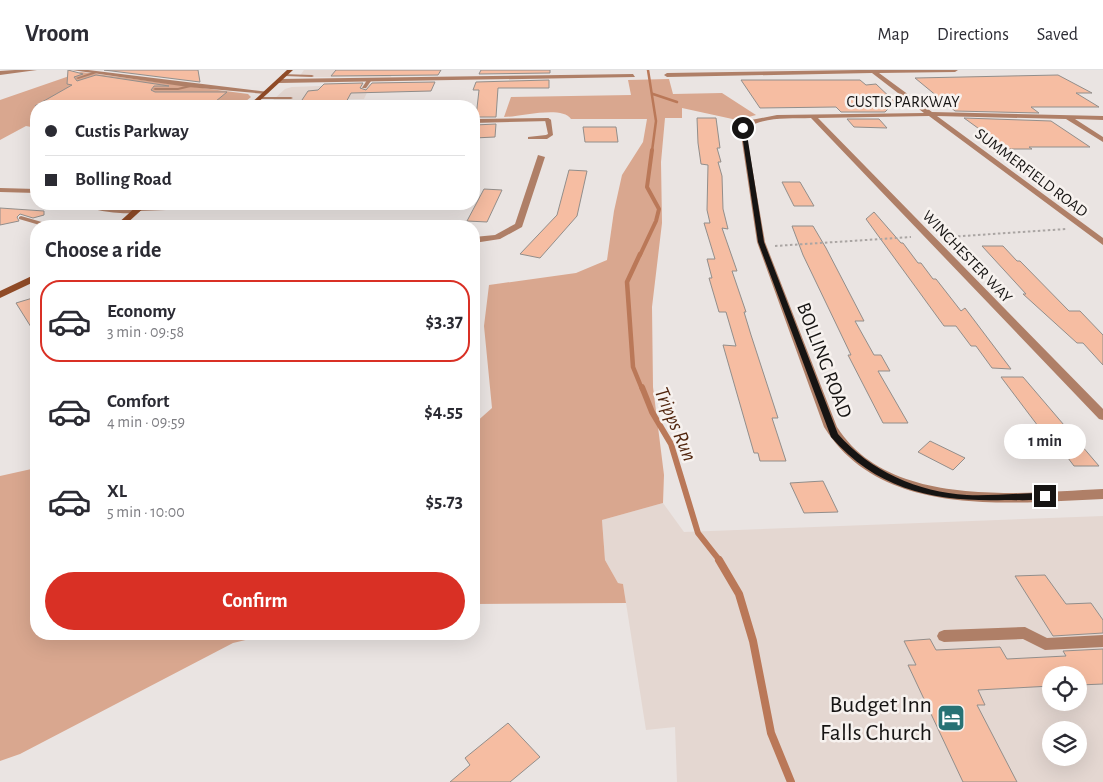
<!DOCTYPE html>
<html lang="en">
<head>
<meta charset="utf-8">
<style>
  :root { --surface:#fff; --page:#f2f2f3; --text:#2b2b33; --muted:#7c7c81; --line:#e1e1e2; --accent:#d93025 }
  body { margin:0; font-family:"Alegreya Sans",sans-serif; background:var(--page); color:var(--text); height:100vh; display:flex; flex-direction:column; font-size:19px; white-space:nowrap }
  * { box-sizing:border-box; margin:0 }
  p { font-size:16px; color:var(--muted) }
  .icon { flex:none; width:28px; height:28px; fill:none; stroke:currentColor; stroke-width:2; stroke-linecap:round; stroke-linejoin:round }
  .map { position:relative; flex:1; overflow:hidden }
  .sheet { position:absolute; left:30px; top:150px; width:450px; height:420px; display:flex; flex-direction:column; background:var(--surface); border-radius:20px; box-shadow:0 5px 20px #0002 }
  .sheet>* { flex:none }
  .guide { position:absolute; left:30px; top:30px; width:450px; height:110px; border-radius:20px; box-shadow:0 5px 20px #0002; display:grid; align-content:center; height:110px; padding:0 15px; background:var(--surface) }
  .buttons { position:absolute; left:1042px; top:596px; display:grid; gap:10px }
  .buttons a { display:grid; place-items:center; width:45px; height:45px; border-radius:50%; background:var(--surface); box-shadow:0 5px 20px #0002; font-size:25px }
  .end { position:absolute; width:22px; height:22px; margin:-11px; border:6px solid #161413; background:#fff; box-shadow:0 0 0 2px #fff }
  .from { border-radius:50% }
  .bubble { position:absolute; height:35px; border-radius:18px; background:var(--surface); box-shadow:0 5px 20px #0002; font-size:16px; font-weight:700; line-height:35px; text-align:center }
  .guide b { display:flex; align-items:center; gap:18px; height:48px; font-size:19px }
  .guide b+b { border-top:1px solid var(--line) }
  .guide i { width:12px; height:12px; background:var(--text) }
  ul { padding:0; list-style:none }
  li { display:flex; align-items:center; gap:15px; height:82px; margin:0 10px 8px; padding:0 5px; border:2px solid transparent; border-radius:20px }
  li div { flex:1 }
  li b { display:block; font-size:19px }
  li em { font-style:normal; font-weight:700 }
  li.current { border-color:var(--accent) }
  li>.icon { width:45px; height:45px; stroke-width:1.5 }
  h2 { padding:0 15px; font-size:22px; line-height:60px }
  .primary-button { display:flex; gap:10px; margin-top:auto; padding:10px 15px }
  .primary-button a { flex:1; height:58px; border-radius:30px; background:var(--accent); color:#fff; font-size:20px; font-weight:700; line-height:58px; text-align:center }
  header { display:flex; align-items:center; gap:30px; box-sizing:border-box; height:70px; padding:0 25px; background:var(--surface); border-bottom:1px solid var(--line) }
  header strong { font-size:24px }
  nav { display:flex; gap:28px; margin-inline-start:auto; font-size:18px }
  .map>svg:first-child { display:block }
  .built { fill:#e4d7d1; fill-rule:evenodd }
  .green { fill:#d9a78f }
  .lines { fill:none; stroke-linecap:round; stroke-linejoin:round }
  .stream-far4 { stroke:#ba7858; stroke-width:2.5 }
  .stream-far3 { stroke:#ba7858; stroke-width:4 }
  .stream-far2 { stroke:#ba7858; stroke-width:4.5 }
  .stream-far1 { stroke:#ba7858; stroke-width:6 }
  .stream { stroke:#ba7858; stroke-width:8 }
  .building { fill:#f6bda2; stroke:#928e8b }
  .path { stroke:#aaa5a3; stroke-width:2; stroke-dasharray:2.5 2.5; stroke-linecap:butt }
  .service { fill:#af7f67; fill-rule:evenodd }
  .minor { fill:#af7f67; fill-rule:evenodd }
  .secondary { fill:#904b27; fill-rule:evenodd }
  .route { fill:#161413 }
  .labels { text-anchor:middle; stroke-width:5; stroke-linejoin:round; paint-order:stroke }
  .far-street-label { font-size:16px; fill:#161413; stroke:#f7f2ef }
  .street-label { font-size:20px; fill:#161413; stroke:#f7f2ef }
  .water-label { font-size:21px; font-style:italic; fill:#51250d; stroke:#f7f2ef }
  .near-poi-label { font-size:24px; fill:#161413; stroke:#f7f2ef; text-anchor:end }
</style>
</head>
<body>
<header>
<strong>Vroom</strong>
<nav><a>Map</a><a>Directions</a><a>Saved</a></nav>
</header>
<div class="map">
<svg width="1103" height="712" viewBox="0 0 1103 712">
  <rect width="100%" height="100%" fill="#eae4e2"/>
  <path class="built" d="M304 0H393L391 7H299Z
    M371 14 364 29 272 31 285 19 292 17Z
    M663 433 684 462 1103 446V712H677L675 657 646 660 623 514 618 513 605 490 602 450ZM1051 605H1079V632H1051ZM1051 660H1079V688H1051Z"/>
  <path class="green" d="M81 2 248 24 251 27 240 36H36V58L26 56 0 70V30Z
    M669 9 673 24 722 23 756 45 737 50 682 38V48H665L661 92 662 153 652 237 653 317 664 405 663 433 602 450 605 490 618 513 623 514 626 533 474 534V354L492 338 484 256 489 215 576 203 607 190 614 141 622 105 643 72 647 49H571C562 35 519 47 504 47L511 27 631 25 628 10Z
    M36 398V564H270L233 573 20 684 0 691V406Z"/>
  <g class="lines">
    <path class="stream-far4" d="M648 0 656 51 652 81
      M653 24 677 32"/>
    <path class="stream-far3" d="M640 185 656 151 659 139 647 117 652 80"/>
    <path class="stream-far2" d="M640 184 627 212 633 297 642 319"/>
    <path class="stream-far1" d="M642 317 652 342 671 374 698 463 720 491"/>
    <path class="stream" d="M719 490 739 524 753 571 771 663 791 712"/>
  </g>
  <path class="building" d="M68 0 83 4 74 7 77 11 96 5 169 16H154L151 20 155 22H227L210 36H35L72 15 67 14Z
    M104 0H198L200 12Z
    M336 0H441L438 5 331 6Z
    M481 0H550V3L479 4Z
    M1058 5 1092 23H1076L1099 37H1031L1039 43 955 41 915 8Z
    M549 10V18H498L496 47H476L479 20H473L476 12Z
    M741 10H860L866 15 876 14 895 32 885 42H841L836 37 760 38Z
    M435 12 431 21 351 23 344 36H298L308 21 318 20 324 14 363 13 360 18 366 20 372 13Z
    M697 48H716L720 78H717L721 92H718L722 106 723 139 728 159 722 158 737 201H732L746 242H744L751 265 778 348H772L786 391H760L758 383H754L723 275 736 276 726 242H719L709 208H712L707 189H715L704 153H710L707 140 708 95 701 94 698 73Z
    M964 48 1051 51 1090 77H1029L1032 79H1007Z
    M847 49H879L887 58 854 57Z
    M496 54 495 67 474 68 475 55Z
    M583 57H616L618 72H585Z
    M569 100 587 101 577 146 540 188 520 184 557 145Z
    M782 112H800L814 136H794Z
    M484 119 502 120 487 152 467 151Z
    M0 138 44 141V145L33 148 20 144 17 147 19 151 0 155Z
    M874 142 901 173H903L918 193H921L933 209H936L961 241 965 238 1011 299 992 298 976 276H971L956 256H944L866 149Z
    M792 156H813L826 178 864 251H855L874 285H881L890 301H878L908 353H883L848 285H851L803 185Z
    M982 176H1003L1017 191H1020L1069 241H1080L1103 265V295L1083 273H1077L1023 224H1026Z
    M36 227V265L16 233Z
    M1001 307H1023L1099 396H1074L1047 360H1041Z
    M930 371 965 388 953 400 918 382Z
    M823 411 838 442 804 443 790 413Z
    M1045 505 1066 534 1091 533 1103 550V563L1053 566 1015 506Z
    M930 569 936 580 1000 577 1007 589 1066 586 1063 581 1103 579V614L1079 615V605H1051V616L978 620 985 635H977L1017 712H963L908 595H916L904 571Z
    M508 653 540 687 510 712H450L470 695 465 688Z"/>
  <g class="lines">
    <path class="path" d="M948 167 1066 159
      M775 176 911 167"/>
    <path class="service" d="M93 2 97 3 78 9 76 8Z
      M282 4 312 5 314 6 312 7 284 6Z
      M367 10 371 11 366 18H362Z
      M193 14 195 16 178 20H155L153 19 155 18H178Z
      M258 27H291L293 28 291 29H260Z
      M548 48 551 50 553 65 547 69H528V67L546 65 548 64 545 50Z
      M218 135 220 136V138L139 141 136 139 139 137Z
      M21 146 52 155 53 156H43L19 149V147Z
      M1025 557 1047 568 1103 565V577L1045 580 1023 569 944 572 939 570 937 566 939 562 944 560Z"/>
    <path class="minor" d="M15 0H37L0 5V1Z
      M72 0H88L269 22 266 24 188 17Z
      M859 0H958L955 2 879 3 932 42 1103 46V50L1075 49 1103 67V72L1066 49 937 46 1103 168V175L929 46 818 48 1103 339V350L1099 349 811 48C789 49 764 46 746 59V62L765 172 837 357C889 439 1020 423 1103 419V429C1010 433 881 449 824 357L757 172 740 58 751 50 777 45 924 43 872 3 667 7 664 5 667 3Z
      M633 4 635 7 279 13 276 11 279 9Z
      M548 48 551 50 550 51 474 53V49Z
      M538 85 545 87 522 157 500 169 474 173V167L495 165 515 154Z
      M0 118 36 119V123L0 122Z
      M79 134 136 139 140 141C132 147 87 140 79 134Z"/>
    <path class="secondary" d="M287 0H293L254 36H248Z
      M139 134H148L124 156H115Z
      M36 204V211L0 228V221Z"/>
  </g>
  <path class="route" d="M743 57 746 58 764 172 838 364C870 401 918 422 967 425 993 426 1019 423 1045 423L1049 426 1048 428C1035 431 1019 430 1005 430 937 432 878 421 831 367L758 172 741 58Z"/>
  <defs>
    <symbol id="hotel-square" viewBox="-11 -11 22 22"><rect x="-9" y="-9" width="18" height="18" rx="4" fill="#287274" stroke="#f7f2ef"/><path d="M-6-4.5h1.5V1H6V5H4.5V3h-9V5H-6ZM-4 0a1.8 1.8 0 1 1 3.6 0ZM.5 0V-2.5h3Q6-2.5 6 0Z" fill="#fff"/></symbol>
  </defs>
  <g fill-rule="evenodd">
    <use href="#hotel-square" x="935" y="632" width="32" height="32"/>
  </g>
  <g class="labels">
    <g class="far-street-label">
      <text x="903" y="37">CUSTIS PARKWAY</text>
      <text transform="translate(1032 102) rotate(37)" y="6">SUMMERFIELD ROAD</text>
      <text transform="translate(968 186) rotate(46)" y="6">WINCHESTER WAY</text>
    </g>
    <g class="street-label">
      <text transform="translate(825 290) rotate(69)" y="7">BOLLING ROAD</text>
    </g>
    <g class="water-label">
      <text transform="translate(676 354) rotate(67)" y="7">Tripps Run</text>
    </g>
    <g class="near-poi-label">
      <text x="932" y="642">Budget Inn<tspan x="932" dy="28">Falls Church</tspan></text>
    </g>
  </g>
</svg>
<div class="buttons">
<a><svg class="icon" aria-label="locate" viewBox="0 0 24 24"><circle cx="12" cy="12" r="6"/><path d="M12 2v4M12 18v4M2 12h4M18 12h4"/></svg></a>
<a><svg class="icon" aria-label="layers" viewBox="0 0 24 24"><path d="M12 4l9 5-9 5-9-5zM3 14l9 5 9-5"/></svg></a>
</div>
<i class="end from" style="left:743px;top:58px"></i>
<i class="end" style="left:1045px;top:426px"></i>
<div class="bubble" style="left:1004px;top:354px;width:82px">1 min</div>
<div class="guide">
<b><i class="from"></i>Custis Parkway</b>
<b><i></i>Bolling Road</b>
</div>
<section class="sheet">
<h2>Choose a ride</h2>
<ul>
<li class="current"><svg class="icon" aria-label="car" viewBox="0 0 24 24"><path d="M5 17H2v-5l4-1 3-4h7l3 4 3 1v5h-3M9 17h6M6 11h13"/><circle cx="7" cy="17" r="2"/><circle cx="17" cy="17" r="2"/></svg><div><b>Economy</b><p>3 min · 09:58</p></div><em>$3.37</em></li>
<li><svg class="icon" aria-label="car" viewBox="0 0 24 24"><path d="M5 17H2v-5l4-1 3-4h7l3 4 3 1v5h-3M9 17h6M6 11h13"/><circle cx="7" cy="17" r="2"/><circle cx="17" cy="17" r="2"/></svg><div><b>Comfort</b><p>4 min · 09:59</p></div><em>$4.55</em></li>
<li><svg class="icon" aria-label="car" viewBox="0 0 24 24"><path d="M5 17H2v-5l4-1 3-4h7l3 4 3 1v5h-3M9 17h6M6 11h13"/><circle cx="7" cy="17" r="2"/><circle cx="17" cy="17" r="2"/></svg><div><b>XL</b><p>5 min · 10:00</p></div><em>$5.73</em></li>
</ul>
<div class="primary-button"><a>Confirm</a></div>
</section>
</div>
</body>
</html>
